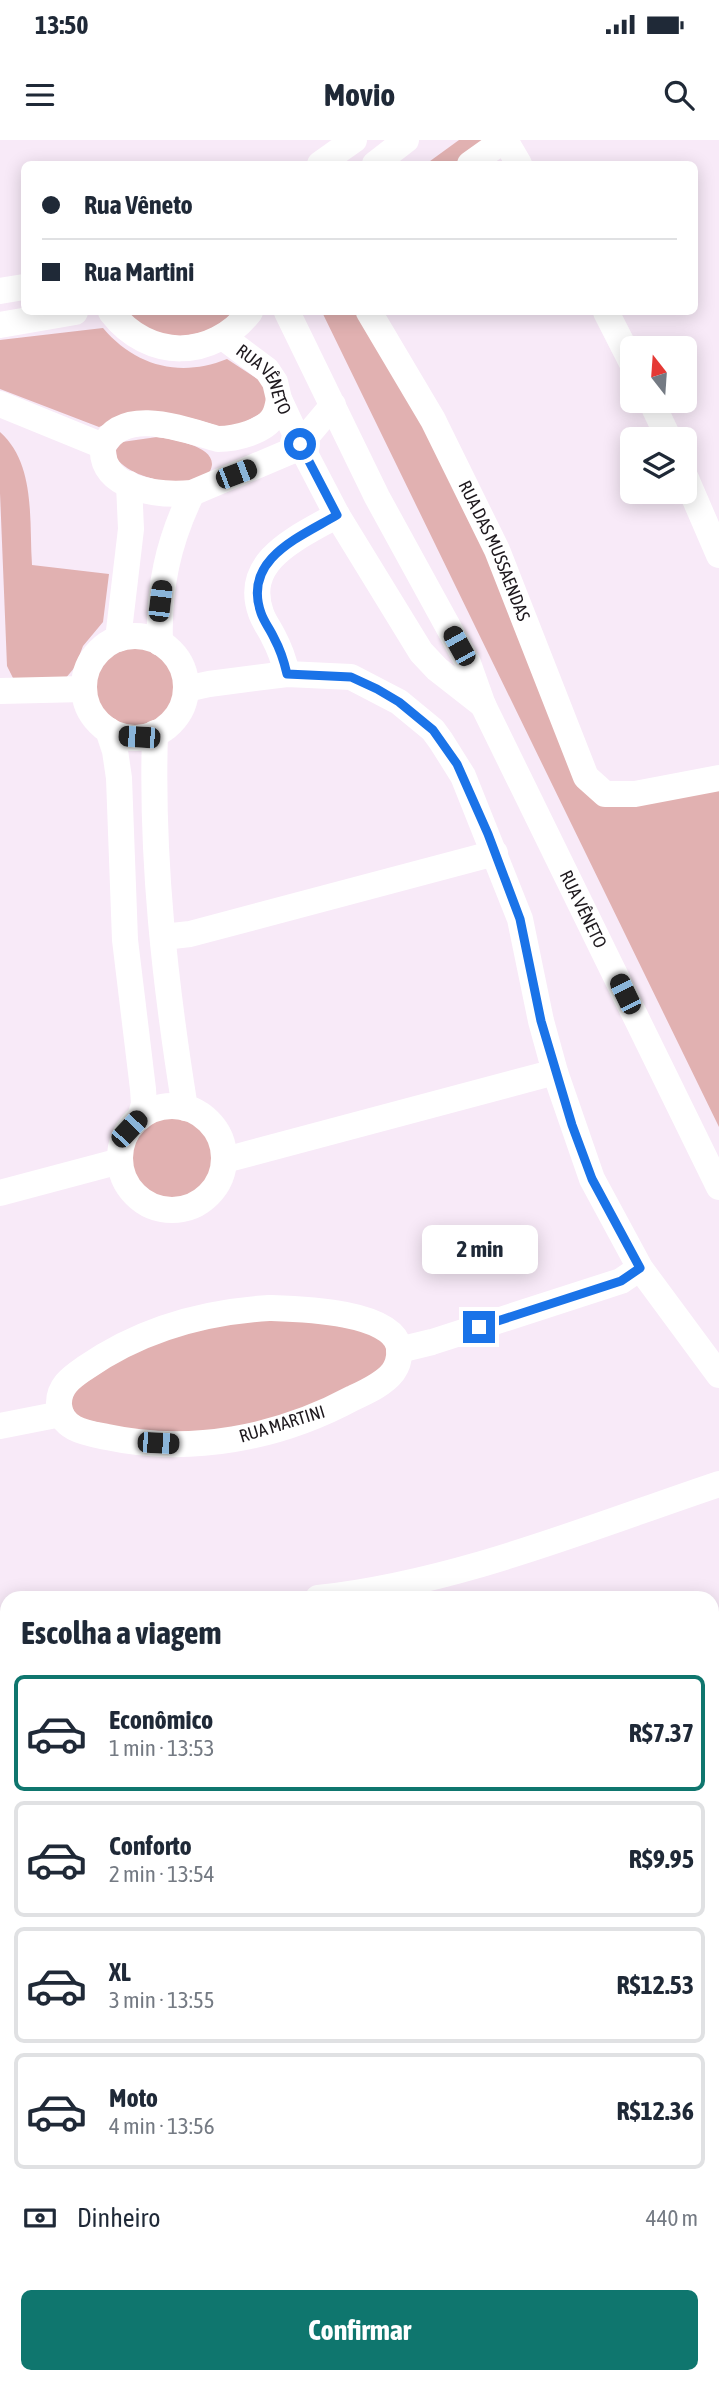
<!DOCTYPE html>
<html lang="pt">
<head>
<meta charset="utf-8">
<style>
  :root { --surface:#fff; --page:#f6f6f7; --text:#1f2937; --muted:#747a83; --line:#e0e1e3; --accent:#0f766e }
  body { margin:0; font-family:"Asap Condensed",sans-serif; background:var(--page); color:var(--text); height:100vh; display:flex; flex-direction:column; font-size:26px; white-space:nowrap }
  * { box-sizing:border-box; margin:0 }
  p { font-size:23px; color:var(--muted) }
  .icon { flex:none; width:38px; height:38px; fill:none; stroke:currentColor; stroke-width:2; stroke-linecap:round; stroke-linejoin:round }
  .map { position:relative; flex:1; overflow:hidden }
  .details { position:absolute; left:0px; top:1451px; width:719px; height:793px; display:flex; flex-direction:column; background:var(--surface); border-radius:21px 21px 0 0; box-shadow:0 4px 18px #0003 }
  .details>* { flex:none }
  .top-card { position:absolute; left:21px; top:21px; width:677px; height:154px; border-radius:10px; box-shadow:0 4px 18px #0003; display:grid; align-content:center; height:154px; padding:0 21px; background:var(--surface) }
  .needle { width:46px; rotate:343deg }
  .tools { position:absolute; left:620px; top:196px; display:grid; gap:14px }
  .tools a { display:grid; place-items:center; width:77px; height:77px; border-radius:10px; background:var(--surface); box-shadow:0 4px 18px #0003; font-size:35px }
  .end { position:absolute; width:32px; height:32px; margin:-16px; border:9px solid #1a73e8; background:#fff; box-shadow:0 0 0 4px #fff }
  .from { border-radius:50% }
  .bubble { position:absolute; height:49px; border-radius:10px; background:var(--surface); box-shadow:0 4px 18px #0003; font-size:23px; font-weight:700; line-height:49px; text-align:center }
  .car { position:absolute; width:21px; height:42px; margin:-21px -10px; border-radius:9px; box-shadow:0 0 5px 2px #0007; background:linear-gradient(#222 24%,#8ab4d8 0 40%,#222 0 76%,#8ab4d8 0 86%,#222 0) }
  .top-card b { display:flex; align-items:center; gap:24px; height:66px; font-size:26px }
  .top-card b+b { border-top:2px solid var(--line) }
  .top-card i { width:18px; height:18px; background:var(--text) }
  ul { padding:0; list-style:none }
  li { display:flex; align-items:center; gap:21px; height:116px; margin:0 14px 10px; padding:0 7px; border:4px solid var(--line); border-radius:10px }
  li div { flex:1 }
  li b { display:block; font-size:26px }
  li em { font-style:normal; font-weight:700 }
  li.on { border-color:var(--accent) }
  li>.icon { width:63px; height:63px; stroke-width:1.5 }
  h2 { padding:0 21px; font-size:32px; line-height:84px }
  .pay { display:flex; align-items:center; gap:18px; height:77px; padding:0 21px; font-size:26px }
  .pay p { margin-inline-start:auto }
  .action { display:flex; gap:14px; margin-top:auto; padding:14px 21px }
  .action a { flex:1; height:80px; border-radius:10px; background:var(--accent); color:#fff; font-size:28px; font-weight:700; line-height:80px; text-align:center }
  .status { display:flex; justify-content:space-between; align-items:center; height:49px; padding:0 35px; background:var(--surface); direction:ltr }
  .status svg { height:19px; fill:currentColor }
  header { display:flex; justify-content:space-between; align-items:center; height:91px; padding:0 21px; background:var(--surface); font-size:32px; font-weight:700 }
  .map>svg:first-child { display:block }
  .green { fill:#e1b1b1 }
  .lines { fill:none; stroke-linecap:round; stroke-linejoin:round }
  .minor { stroke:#fff; stroke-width:26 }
  .route { stroke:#1a73e8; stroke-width:9 }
  .labels { text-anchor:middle; stroke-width:5; stroke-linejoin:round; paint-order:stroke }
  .street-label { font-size:18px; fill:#1d181d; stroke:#fff }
</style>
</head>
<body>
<div class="status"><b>13:50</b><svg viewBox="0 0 49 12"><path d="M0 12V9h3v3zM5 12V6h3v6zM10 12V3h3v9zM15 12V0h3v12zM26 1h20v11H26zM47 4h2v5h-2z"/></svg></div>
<header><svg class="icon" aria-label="menu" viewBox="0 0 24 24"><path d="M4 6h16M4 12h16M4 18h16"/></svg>Movio<svg class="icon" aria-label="search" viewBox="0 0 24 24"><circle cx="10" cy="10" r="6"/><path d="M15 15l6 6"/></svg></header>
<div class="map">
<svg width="719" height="2242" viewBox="0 0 719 2242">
  <rect width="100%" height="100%" fill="#f8eaf8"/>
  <path class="green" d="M459 0H494L459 24H426Z
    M127 172H233C213 195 176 203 148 189 140 185 133 177 127 172Z
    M322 172H356L426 288 490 418 576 643 719 650V987Z
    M103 188C135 226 180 238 227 219L265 244 271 268 230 290C182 274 148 264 99 287L0 249V200Z
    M0 292C36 324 29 381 32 425L109 434 103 482 83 506 75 527 65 539 13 538 7 526 0 353Z
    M157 297C171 299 212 305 212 324 212 327 210 332 208 334 187 351 132 339 117 319L116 310 122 302Z
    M95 547a40 40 0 1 1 80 0a40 40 0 1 1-80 0Z
    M131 1018a41 41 0 1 1 82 0a41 41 0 1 1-82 0Z
    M296 1178 374 1193 388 1205 386 1226 335 1258 231 1291 144 1293 74 1277 69 1257 72 1252 131 1212 216 1183Z
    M719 1831V2051H712V1834Z
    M0 1857 7 1860V1911L0 1908Z"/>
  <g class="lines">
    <g class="minor">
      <path d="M505 0 519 24"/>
      <path d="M320 24 354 0"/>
      <path d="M375 24 406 0"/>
      <path d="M470 24 504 0"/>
      <path d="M0 151 24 147"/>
      <path d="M111 172C149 221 212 220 250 172"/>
      <path id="s1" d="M287 172 377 357 468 523 483 565 719 1047"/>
      <path id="s2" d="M369 172 433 280 497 410 586 637 605 654H635L719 638"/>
      <path d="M606 172 632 223"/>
      <path d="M0 185 75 172"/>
      <path id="s3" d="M223 197 267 230 275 242 279 259 300 304 337 375 421 512 437 529 483 565"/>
      <path d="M279 259C278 264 277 271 274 276 265 292 235 299 218 299 185 290 124 265 103 306 99 350 160 356 192 353L296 309 333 265"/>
      <path d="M651 261 669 299"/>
      <path d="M0 264 103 306"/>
      <path d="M684 334 719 415"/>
      <circle cx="135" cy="547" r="51"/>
      <path d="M118 499 131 389 129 344"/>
      <path d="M160 503C158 449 168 402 192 353"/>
      <path d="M287 534C284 521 280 509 274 498 270 489 264 482 261 473 242 419 300 397 337 375"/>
      <path d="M186 549 209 544 287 534 351 537 399 562 433 590 441 601 463 636 520 779 541 881 555 932 592 1039 640 1128 719 1235"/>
      <path d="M0 551 84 549"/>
      <path d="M108 590 115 611 119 638 125 800 143 949 144 964 140 977"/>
      <path d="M155 593C151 719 165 844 185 968"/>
      <path d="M163 797 190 794 495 713"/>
      <circle cx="172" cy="1018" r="52"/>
      <path d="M225 1020 555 932"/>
      <path d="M0 1053 120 1021"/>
      <path d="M269 1168C299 1169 392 1171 399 1207 400 1216 398 1225 393 1232 384 1244 366 1252 353 1258 279 1298 190 1315 107 1297 87 1293 61 1290 59 1265 58 1246 72 1237 85 1228 141 1189 202 1172 269 1168Z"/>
      <path d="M399 1210 432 1202 621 1141 640 1128"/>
      <path d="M0 1286 61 1274"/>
      <path d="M318 1458C456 1443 588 1388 719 1344"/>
      <path d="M0 1523 7 1519"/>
      <path d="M712 1582 719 1579"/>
      <path d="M0 1784 7 1788"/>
      <path d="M712 1818 719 1815"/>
      <path d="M0 1843 7 1847"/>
      <path d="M0 1921 7 1924"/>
      <path d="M712 2083 719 2084"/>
      <path d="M712 2118 719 2119"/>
      <path d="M712 2163 719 2160"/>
      <path d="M0 2217 7 2139"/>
      <path d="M448 2236 451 2242"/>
      <path d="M158 2242 168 2236"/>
      <path d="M565 2242 575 2236"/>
    </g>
  </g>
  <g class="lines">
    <path class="route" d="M300 304 337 375C300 397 242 419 261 473 264 482 270 489 274 498 280 509 284 521 287 534L351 537 377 549 399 562 433 590 457 624 488 694 520 779 541 881 572 985 592 1039 640 1128 621 1141 479 1187"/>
  </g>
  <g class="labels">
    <g class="street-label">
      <text dy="6" stroke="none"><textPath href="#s3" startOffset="61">RUA VÊNETO</textPath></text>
      <text dy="6" stroke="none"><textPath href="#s2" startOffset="270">RUA DAS MUSSAENDAS</textPath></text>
      <text dy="6" stroke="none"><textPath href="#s1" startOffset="667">RUA VÊNETO</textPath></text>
      <text transform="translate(282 1284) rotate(-17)" y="6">RUA MARTINI</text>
    </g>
  </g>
</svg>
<div class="tools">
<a><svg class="needle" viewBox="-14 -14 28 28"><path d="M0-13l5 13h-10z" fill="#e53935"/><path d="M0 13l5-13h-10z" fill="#747a83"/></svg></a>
<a><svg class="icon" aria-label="layers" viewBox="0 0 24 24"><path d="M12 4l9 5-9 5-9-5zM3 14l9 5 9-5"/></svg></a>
</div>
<i class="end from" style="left:300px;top:304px"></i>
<i class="end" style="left:479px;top:1187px"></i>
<div class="bubble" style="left:422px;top:1085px;width:116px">2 min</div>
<i class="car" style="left:236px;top:334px;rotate:69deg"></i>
<i class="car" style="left:160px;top:461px;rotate:7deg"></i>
<i class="car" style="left:459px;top:506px;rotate:331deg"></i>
<i class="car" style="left:139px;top:597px;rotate:274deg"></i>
<i class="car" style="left:625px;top:854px;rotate:334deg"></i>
<i class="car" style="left:129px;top:989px;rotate:43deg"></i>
<i class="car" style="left:158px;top:1303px;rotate:93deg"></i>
<div class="top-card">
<b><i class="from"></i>Rua Vêneto</b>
<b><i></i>Rua Martini</b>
</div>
<section class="details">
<h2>Escolha a viagem</h2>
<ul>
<li class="on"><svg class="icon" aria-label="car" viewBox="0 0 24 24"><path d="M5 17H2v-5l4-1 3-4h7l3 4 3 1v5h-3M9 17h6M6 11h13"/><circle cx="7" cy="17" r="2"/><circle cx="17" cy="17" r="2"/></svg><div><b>Econômico</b><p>1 min · 13:53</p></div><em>R$7.37</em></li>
<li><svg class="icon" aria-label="car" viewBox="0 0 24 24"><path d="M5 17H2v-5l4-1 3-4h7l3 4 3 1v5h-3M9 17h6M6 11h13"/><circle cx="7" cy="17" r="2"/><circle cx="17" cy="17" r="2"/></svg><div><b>Conforto</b><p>2 min · 13:54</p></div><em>R$9.95</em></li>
<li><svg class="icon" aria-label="car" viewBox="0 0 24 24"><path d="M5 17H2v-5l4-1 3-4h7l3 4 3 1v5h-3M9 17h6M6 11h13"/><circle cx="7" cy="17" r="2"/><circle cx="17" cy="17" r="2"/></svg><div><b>XL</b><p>3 min · 13:55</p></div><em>R$12.53</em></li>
<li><svg class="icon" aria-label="car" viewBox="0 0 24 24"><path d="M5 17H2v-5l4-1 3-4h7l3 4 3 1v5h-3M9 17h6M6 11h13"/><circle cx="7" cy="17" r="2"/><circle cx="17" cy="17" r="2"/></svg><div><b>Moto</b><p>4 min · 13:56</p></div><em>R$12.36</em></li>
</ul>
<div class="pay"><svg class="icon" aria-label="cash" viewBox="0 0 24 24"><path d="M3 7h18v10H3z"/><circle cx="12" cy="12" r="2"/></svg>Dinheiro<p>440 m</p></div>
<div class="action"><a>Confirmar</a></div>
</section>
</div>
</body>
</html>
